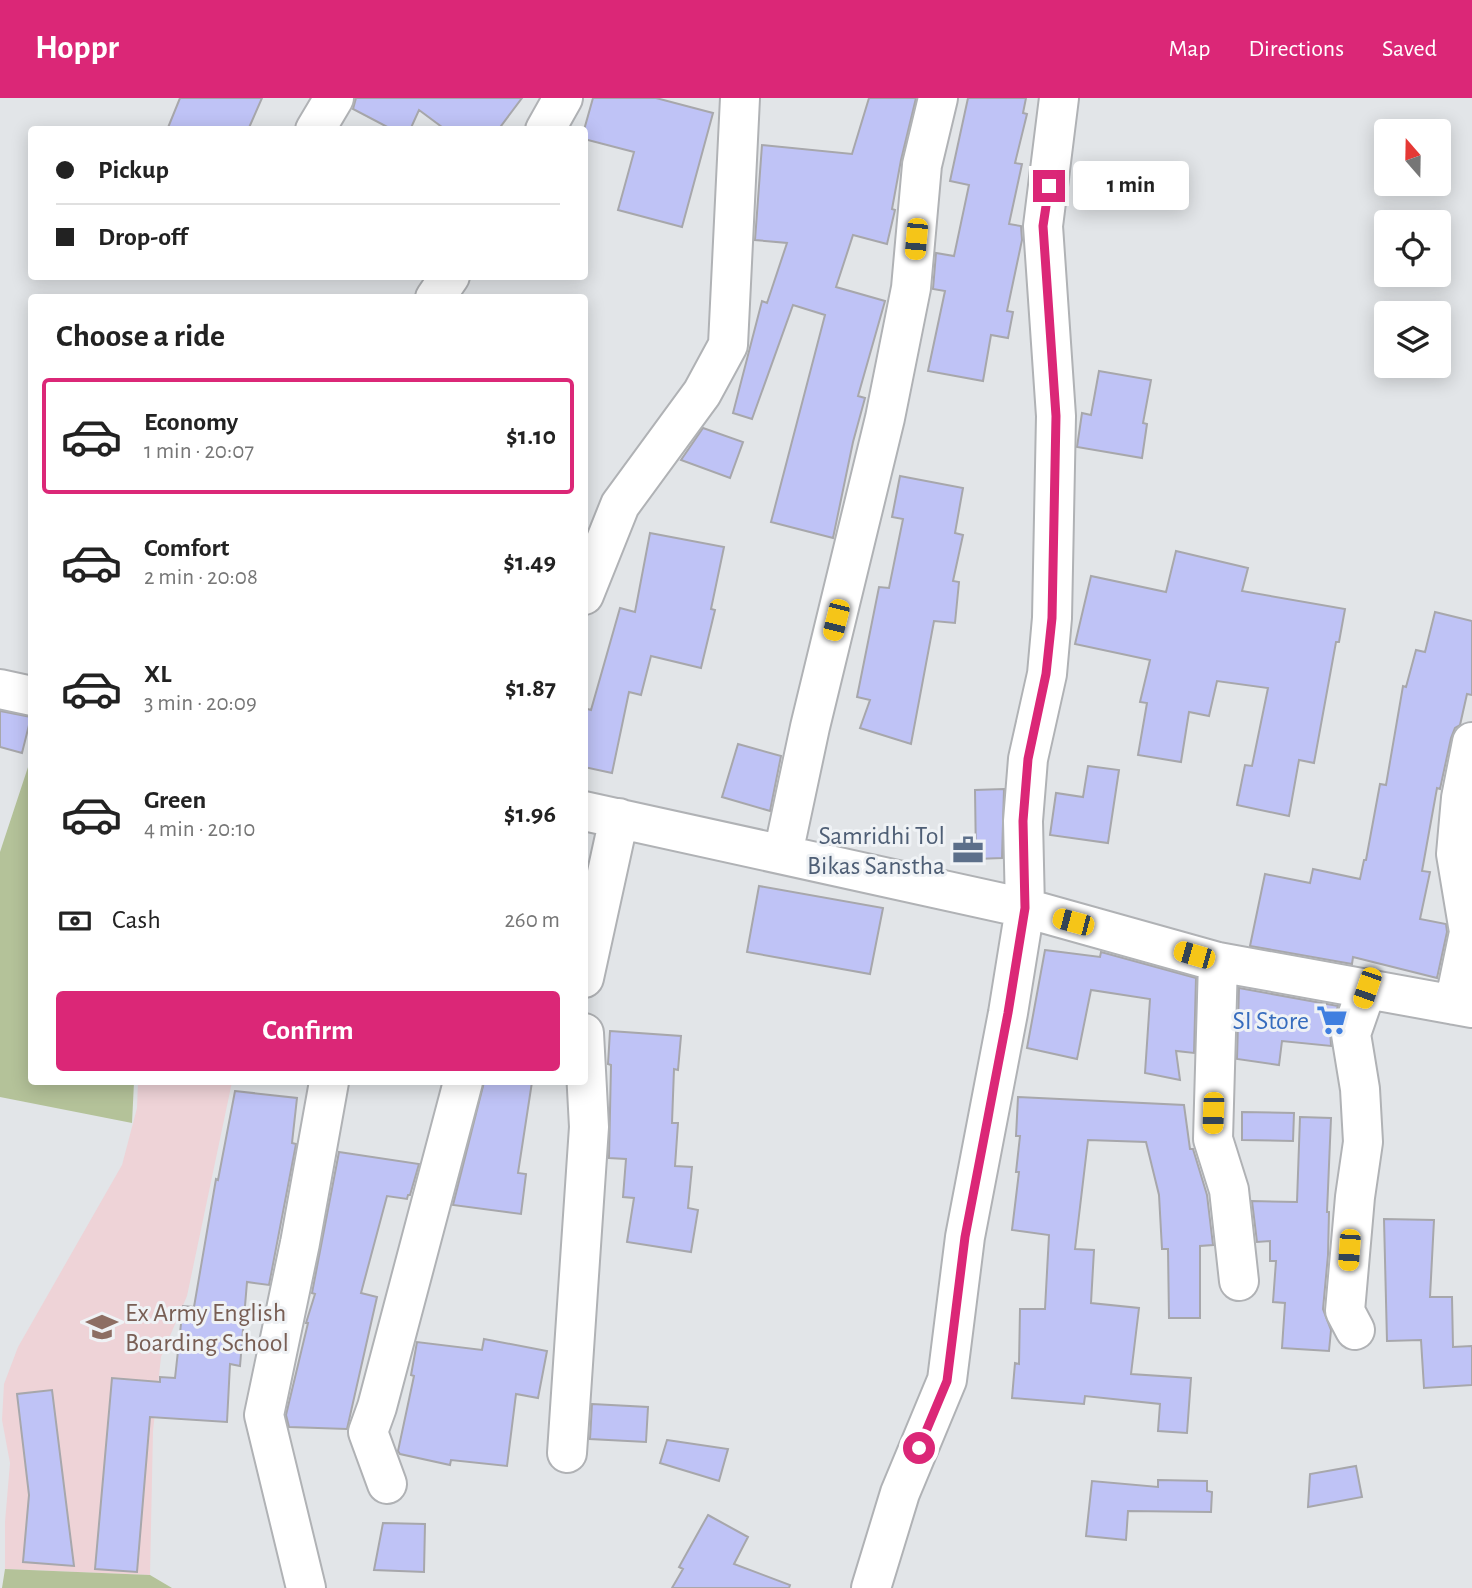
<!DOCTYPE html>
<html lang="en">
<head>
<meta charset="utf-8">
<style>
  :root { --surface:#fff; --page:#f6f6f6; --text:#222; --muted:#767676; --line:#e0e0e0; --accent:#db2777 }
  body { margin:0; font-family:"Alegreya Sans",sans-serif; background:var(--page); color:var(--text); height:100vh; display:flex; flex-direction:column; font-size:26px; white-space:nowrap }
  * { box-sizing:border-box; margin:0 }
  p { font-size:23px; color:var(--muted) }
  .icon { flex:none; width:38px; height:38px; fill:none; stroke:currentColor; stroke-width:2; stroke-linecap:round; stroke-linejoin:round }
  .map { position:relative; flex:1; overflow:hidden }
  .side { position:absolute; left:28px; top:196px; width:560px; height:791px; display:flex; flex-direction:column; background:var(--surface); border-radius:7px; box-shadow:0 4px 18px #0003 }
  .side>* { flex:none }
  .guide { position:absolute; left:28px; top:28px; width:560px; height:154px; border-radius:7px; box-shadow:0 4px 18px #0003; display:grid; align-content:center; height:154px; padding:0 28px; background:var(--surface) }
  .needle { width:46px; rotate:340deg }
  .fabs { position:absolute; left:1374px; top:21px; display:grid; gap:14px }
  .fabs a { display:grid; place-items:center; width:77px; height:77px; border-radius:7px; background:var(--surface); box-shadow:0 4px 18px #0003; font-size:35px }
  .end { position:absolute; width:32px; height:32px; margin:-16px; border:9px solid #db2777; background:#fff; box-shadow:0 0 0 4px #fff }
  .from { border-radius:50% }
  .bubble { position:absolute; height:49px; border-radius:7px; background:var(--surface); box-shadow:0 4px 18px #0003; font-size:23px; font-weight:600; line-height:49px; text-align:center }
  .car { position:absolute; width:21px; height:42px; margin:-21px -10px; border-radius:9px; box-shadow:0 0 5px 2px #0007; background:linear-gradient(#f5c518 24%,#345 0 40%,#f5c518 0 76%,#345 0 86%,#f5c518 0) }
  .guide b { display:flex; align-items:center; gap:24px; height:66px; font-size:26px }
  .guide b+b { border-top:2px solid var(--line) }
  .guide i { width:18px; height:18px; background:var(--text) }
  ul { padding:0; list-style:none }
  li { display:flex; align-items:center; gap:21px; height:116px; margin:0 14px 10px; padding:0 14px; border:4px solid transparent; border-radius:7px }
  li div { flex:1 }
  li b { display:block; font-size:26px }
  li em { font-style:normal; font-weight:600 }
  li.selected { border-color:var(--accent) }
  li>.icon { width:63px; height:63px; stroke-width:1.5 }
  h2 { padding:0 28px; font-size:32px; line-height:84px }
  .pay { display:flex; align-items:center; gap:18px; height:77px; padding:0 28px; font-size:26px }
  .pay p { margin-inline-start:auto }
  .action { display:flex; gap:14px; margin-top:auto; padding:14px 28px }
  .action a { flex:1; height:80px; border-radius:7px; background:var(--accent); color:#fff; font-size:28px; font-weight:600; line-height:80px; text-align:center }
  header { display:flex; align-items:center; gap:42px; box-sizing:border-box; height:98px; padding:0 35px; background:var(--accent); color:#fff }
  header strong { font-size:33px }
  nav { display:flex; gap:38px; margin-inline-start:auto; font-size:24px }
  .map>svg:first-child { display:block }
  .education { fill:#eed3d7 }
  .green { fill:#b4c299 }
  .building { fill:#bfc3f6; stroke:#a7a7ab; stroke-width:2 }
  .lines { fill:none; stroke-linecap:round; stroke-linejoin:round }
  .minor-casing { stroke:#b0b2b5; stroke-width:42 }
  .minor { stroke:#fff; stroke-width:38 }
  .route { stroke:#db2777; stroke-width:9 }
  .labels { text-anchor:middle; stroke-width:6; stroke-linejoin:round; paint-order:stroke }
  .service-label { font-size:26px; fill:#4e5e75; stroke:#eff2f5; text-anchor:end }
  .shop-label { font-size:26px; fill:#366cbe; stroke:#eff2f5; text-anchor:end }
  .education-label { font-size:26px; fill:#785e54; stroke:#eff2f5; text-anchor:start }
</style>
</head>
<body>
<header>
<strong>Hoppr</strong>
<nav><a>Map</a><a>Directions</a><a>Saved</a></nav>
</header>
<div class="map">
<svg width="1472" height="1490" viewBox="0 0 1472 1490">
  <rect width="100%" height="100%" fill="#e2e5e8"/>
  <path class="education" d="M138 984H232L187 1198 161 1259 153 1333 150 1477 5 1471V1424L10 1365 2 1322 4 1286 18 1249 122 1067 137 1010Z"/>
  <path class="green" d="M31 660 32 984H134L132 1025 0 999V754Z
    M5 1471 150 1477 172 1490H2Z"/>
  <path class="building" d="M180 0H262L248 32H167Z
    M356 0H522L498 32H446L419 12 410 32H393L353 11Z
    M593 0H656L713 15 682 129 618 112 634 54 584 41V32Z
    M869 0H916L901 62 892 111 895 112 887 146 853 137 836 189 885 203 858 298 865 300 853 344 833 440 771 424 825 217 793 207 752 321 733 315 762 203 767 205 787 145 755 142 762 47 852 56Z
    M968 0H1026L1023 15 1027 16 1015 65 1022 66 1009 126 1021 128 1022 142 1007 213 1013 214 1008 240 991 237 983 283 928 273 945 193 933 191 936 155 954 158 969 87 950 83Z
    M1099 273 1151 282 1143 325 1147 326 1142 360 1077 349 1082 315 1091 317Z
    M703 330 743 344 730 380 681 362Z
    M900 378 963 390 955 435 963 437 953 483 959 484 955 525 934 523 911 646 860 630 870 602 857 599 879 489 889 490 903 421 892 419Z
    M650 435 724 449 711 511 715 512 701 570 651 558 641 597 629 594 612 675 584 669V610L591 612 620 510 635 514Z
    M1176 453 1248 470 1242 493 1345 511 1339 544H1336L1314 665 1299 662 1289 718 1237 707 1245 667 1252 668 1268 590 1217 583 1209 618 1189 614 1181 664 1138 657 1147 605 1140 604 1150 562 1075 546 1091 478 1166 494Z
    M1435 514 1472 523V597L1467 596 1460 627 1455 630 1451 640 1440 691 1437 690 1422 773 1430 774 1420 821 1446 826 1447 834 1437 880 1353 859 1352 866 1250 848 1265 776 1310 785 1313 771 1360 781 1364 762H1366L1380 686 1386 687 1403 588 1406 589 1416 552 1425 554Z
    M0 613 31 619 22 655 0 649Z
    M738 646 781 658 770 713 722 699Z
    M1088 668 1119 672 1108 745 1050 737 1056 695 1083 699Z
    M1004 691 1002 760 976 761 975 692Z
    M759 788 883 810 870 876 747 854Z
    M1045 852 1100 859 1101 854 1196 880 1194 955 1176 953 1180 982 1145 975 1150 901 1091 892 1077 961 1027 950Z
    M1239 890 1338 908 1330 929 1331 948 1282 943 1279 967 1237 961Z
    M610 933 681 938 678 972 674 971 672 1025H678L675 1068 692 1069 688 1110 698 1112 691 1154 627 1144 634 1100 623 1099 626 1061 609 1060 611 967 608 966Z
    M484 984H532L518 1075 526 1076 521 1116 453 1107Z
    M235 993 297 1000 292 1045 296 1046 269 1187 247 1184 240 1268 230 1266 227 1324 150 1319 137 1474 95 1471 112 1280 160 1284V1279L175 1280 183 1208 194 1209 216 1081 218 1082Z
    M1018 999 1184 1007 1190 1051H1193L1207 1097 1213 1147 1200 1148V1220H1169L1168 1151H1162L1159 1097 1146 1044 1088 1042 1075 1151 1094 1152 1091 1205 1139 1210 1131 1276 1191 1280 1187 1335 1158 1333 1160 1306 1085 1298 1084 1306 1012 1300 1015 1265 1019 1266 1020 1211H1045L1049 1137 1012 1132 1019 1074H1016L1020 1038H1016Z
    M1242 1014 1294 1015 1293 1043 1242 1042Z
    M1300 1019 1331 1020 1327 1114H1329L1328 1157 1323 1211 1331 1232 1329 1253 1282 1250 1285 1205 1273 1204 1276 1163H1270V1143L1257 1144 1252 1103 1297 1104Z
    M339 1054 419 1066 410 1097H408L407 1101 387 1098 361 1195 377 1199 347 1331 289 1329 286 1317 308 1225H306L315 1196 312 1195Z
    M1384 1121 1434 1122 1430 1199H1452L1453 1249 1472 1248V1287L1424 1290 1421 1242 1387 1243Z
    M484 1241 547 1253 538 1300 516 1296 507 1368 451 1362 450 1367 400 1356 398 1353 414 1278 411 1277 417 1244 482 1252Z
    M52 1292 74 1468 23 1464 29 1397 17 1296Z
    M592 1306 648 1309 646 1344 590 1341Z
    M667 1342 728 1351 719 1383 660 1365Z
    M1356 1368 1362 1399 1308 1409 1310 1376Z
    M1158 1382 1207 1383V1393L1212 1394 1211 1414 1128 1413 1126 1442 1086 1438 1092 1383 1158 1389Z
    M708 1417 748 1439 734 1466 790 1487 789 1490H672L683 1471 679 1469Z
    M383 1425 425 1426 424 1474 374 1472Z"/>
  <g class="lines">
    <defs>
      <path id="minor" d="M315 32 334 0
        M545 32 563 0
        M435 200 450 178
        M584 497 620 407 702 295 728 247 740 0
        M0 591 32 598
        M584 713 1025 810 1218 864 1472 910
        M783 756 810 629 885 320 911 190 922 67 938 0
        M1218 864 1213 1041 1229 1092 1239 1183
        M584 880 619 720
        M1454 907 1469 834 1456 756 1461 700 1472 644
        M1355 1232 1345 1213 1355 1099 1363 1044 1360 991 1351 936 1367 890
        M567 1355 589 1029 584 935
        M387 1386 368 1334 377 1309 463 984
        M306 1490 264 1317 300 1145 329 984
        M871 1490 900 1395 947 1282 965 1139 1008 915 1025 810 1023 723 1028 661 1047 576 1052 520 1056 318 1043 128 1059 0"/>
    </defs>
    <use href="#minor" class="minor-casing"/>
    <use href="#minor" class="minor"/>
  </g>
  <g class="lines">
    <path class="route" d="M919 1350 947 1283 965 1139 1008 915 1025 810 1023 723 1028 661 1046 576 1052 520 1056 318 1043 128 1049 88"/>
  </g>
  <defs>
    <symbol id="office-bare" viewBox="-9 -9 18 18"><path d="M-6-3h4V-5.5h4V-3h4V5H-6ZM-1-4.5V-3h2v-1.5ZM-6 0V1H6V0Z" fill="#5c6f8a" stroke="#eff2f5" stroke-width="2.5" paint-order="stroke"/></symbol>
    <symbol id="supermarket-bare" viewBox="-9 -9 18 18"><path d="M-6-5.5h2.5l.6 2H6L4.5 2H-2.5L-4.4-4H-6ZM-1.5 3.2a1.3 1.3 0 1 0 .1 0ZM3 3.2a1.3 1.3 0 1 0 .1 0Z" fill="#3f7fe0" stroke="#eff2f5" stroke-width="2.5" paint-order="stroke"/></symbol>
    <symbol id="school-bare" viewBox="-9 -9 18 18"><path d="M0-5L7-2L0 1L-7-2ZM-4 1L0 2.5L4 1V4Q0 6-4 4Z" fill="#8d6e63" stroke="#eff2f5" stroke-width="2.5" paint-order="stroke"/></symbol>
  </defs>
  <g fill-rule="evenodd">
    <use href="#office-bare" x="946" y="730" width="44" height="44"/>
    <use href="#supermarket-bare" x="1310" y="900" width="44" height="44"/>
    <use href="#school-bare" x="80" y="1207" width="44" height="44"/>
  </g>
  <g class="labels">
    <g class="service-label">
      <text x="945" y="746">Samridhi Tol<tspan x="945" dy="30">Bikas Sanstha</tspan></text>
    </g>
    <g class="shop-label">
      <text x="1309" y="931">SI Store</text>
    </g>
    <g class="education-label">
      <text x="125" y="1223">Ex Army English<tspan x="125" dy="30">Boarding School</tspan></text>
    </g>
  </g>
</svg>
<div class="fabs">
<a><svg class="needle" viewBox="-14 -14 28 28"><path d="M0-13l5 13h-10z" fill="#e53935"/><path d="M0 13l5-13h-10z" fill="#767676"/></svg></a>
<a><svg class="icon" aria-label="locate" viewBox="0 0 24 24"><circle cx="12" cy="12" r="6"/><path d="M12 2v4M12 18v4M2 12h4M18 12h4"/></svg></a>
<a><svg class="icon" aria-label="layers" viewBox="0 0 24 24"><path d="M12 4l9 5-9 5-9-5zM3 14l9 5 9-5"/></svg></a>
</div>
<i class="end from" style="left:919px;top:1350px"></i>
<i class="end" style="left:1049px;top:88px"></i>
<div class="bubble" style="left:1073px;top:63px;width:116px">1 min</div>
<i class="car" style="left:916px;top:141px;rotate:185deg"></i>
<i class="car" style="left:836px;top:522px;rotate:194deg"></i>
<i class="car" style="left:1073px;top:824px;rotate:285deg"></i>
<i class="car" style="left:1194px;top:857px;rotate:286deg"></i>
<i class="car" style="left:1367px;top:890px;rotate:199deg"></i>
<i class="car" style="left:1213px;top:1015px;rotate:182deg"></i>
<i class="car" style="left:1349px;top:1152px;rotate:184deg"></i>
<div class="guide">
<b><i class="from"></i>Pickup</b>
<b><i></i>Drop-off</b>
</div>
<section class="side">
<h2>Choose a ride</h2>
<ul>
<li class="selected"><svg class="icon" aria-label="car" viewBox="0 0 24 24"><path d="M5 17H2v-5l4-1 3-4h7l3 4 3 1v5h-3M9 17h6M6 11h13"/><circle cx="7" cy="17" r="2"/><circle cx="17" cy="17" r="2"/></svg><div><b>Economy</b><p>1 min · 20:07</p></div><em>$1.10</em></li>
<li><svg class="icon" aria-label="car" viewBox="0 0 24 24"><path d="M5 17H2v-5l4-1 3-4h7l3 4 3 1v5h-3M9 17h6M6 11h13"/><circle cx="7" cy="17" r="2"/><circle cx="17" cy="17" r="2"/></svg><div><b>Comfort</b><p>2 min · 20:08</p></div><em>$1.49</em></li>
<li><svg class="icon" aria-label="car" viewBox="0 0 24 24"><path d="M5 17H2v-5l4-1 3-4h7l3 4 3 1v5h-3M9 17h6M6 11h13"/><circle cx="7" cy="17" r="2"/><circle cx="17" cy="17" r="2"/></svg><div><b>XL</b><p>3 min · 20:09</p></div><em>$1.87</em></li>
<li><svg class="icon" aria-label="car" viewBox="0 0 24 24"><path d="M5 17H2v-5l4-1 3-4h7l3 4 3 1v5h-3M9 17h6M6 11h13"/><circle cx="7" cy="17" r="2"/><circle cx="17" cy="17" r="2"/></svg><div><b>Green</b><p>4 min · 20:10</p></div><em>$1.96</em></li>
</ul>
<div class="pay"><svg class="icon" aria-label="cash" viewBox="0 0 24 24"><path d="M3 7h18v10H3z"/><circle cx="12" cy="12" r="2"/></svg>Cash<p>260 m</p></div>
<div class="action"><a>Confirm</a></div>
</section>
</div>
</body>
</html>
